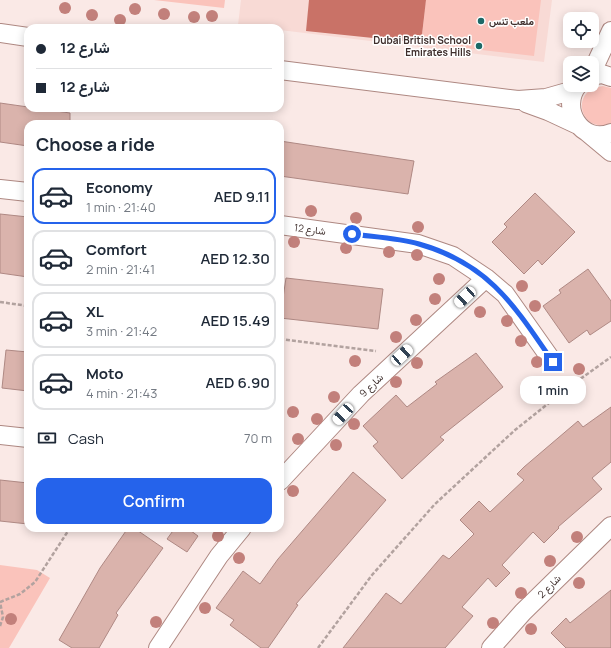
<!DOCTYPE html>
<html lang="en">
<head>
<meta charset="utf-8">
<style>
  :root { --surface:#fff; --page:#f2f2f3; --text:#1f2937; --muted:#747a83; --line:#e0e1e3; --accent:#2563eb }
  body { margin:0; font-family:Manrope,Vazirmatn,sans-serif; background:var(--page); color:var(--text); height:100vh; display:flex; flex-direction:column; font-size:15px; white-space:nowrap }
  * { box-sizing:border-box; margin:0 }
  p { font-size:13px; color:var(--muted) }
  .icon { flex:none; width:22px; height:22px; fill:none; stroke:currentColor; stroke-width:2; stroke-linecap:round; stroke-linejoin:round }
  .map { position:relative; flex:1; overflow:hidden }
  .details { position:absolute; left:24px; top:120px; width:260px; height:412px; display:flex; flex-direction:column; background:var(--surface); border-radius:12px; box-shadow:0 2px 10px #0003 }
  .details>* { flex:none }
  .top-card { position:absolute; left:24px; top:24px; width:260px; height:88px; border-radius:12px; box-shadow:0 2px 10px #0003; display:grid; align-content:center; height:88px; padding:0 12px; background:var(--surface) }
  .buttons { position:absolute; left:563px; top:12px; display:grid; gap:8px }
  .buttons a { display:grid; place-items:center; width:36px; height:36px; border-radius:8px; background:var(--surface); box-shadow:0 2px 10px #0003; font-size:20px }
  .end { position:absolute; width:18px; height:18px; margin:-9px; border:5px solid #2563eb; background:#fff; box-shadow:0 0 0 2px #fff }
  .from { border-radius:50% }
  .bubble { position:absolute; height:28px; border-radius:12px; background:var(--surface); box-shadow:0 2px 10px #0003; font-size:13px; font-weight:600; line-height:28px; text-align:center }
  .car { position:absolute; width:12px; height:24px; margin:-12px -6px; border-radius:5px; box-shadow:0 0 3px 1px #0007; background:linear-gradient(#fff 24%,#345 0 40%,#fff 0 76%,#345 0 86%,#fff 0) }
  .top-card b { display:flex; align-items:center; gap:14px; height:38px; font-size:15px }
  .top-card b+b { border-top:1px solid var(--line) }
  .top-card i { width:10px; height:10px; background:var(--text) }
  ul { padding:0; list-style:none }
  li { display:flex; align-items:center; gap:12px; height:56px; margin:0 8px 6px; padding:0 4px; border:2px solid var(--line); border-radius:12px }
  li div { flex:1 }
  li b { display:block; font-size:15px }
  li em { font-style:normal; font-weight:600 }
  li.active { border-color:var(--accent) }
  li>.icon { width:36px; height:36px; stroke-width:1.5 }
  h2 { padding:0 12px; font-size:18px; line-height:48px }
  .pay { display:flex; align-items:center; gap:10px; height:44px; padding:0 12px; font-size:15px }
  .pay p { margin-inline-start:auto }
  .primary-button { display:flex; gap:8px; margin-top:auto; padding:8px 12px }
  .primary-button a { flex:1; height:46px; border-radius:12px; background:var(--accent); color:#fff; font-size:16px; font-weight:600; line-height:46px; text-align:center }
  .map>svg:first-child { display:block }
  .built { fill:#f8dad5 }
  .green { fill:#fac3bb }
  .water { fill:#c97267 }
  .building { fill:#dab3ac; stroke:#af8984 }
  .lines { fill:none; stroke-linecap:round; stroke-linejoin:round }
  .street-casing { stroke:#ae8882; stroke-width:20 }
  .path { stroke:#b2a29f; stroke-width:2.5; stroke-dasharray:4 2; stroke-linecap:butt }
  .street { stroke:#fff; stroke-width:18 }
  .tree { fill:#c2807b }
  .route { stroke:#2563eb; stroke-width:5 }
  .poi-dot { fill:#1d6967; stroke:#fff; stroke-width:1.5 }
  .labels { text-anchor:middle; stroke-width:3; stroke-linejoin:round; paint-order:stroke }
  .poi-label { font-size:10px; font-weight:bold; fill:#3e2e2c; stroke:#fff; text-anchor:start }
  .street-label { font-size:10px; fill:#3e2e2c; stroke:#fff }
</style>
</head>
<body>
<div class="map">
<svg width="611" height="648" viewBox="0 0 611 648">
  <rect width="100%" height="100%" fill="#fae9e6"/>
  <path class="built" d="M241 0H552L544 62 280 30V28L238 25Z"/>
  <path class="green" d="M154 0H225L224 8Z
    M426 0H541L534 56 421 43Z
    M603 86 611 88V123C582 136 567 90 603 86Z
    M0 565 37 570 50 578 9 648H0Z"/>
  <path class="water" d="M309 0H426L421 43 306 31Z"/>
  <path class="building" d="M0 103 70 113V124H28V146L0 142Z
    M280 141 414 161 408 194 280 176Z
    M535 193 575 232 542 265 538 260 524 274 492 242 507 227 504 224Z
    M0 214 28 217V277L0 273Z
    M588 269 611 301V321L590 335 587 330 569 343 543 306 561 293 559 290Z
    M286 278 383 289 378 329 280 318Z
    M6 350 28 352V391L2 388Z
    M476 353 503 387 440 437 444 440 402 479 373 446 378 442 363 426 396 395 407 407 437 384 435 382Z
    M611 407V462L592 478 602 489 558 527 559 528 544 543 533 532 502 565 510 573 496 587 488 578 462 607 473 616 445 648H343L386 593 401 604 443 555 449 559 474 534 460 520 479 501 490 512 524 480 517 474 524 467 578 421 583 427Z
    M353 472 386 500 296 604 298 605 268 648H261L230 625 234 620 216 608 243 571 260 584 278 559Z
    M0 480 28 483V524L0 521Z
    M128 528H134L163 548 116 613 118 615 99 648H72L59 640 100 568Z
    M175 528H187L198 536 187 552 167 539Z
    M611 590V648H566L551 633 566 618 570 623Z"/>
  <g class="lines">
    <defs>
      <path id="street" d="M0 33 28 37
        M280 70 518 100 546 98 574 90
        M592 72 611 31
        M592 76 602 74 611 77
        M578 85C559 108 582 145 611 133
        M526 103 548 111 578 125
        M587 132 611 152
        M0 189 28 192
        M280 225 418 244 453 256 486 278 505 294 553 362
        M0 435 28 438
        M280 481 361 394 486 278
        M158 648 219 556 242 528
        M491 648 523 612 611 526"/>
    </defs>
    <use href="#street" class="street-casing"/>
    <path class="path" d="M0 302 28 306
      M280 339 376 351
      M564 379 569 387
      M0 602 20 594 35 582 70 528
      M0 626 3 617 0 602
      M318 648 372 575 435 504 515 430 569 387 611 357"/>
    <use href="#street" class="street"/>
  </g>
  <g class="tree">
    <circle cx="65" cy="8" r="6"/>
    <circle cx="135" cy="9" r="6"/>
    <circle cx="164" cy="14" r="6"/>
    <circle cx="92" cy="15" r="6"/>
    <circle cx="212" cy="16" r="6"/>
    <circle cx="194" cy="17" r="6"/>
    <circle cx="120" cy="20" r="6"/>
    <circle cx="311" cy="211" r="6"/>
    <circle cx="356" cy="218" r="6"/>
    <circle cx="418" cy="227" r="6"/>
    <circle cx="294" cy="242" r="6"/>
    <circle cx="346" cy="248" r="6"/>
    <circle cx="389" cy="252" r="6"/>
    <circle cx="417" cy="255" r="6"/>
    <circle cx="439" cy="279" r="6"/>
    <circle cx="522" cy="286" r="6"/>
    <circle cx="435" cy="299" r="6"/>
    <circle cx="535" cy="306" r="6"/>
    <circle cx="480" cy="312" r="6"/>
    <circle cx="416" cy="320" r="6"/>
    <circle cx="507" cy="321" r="6"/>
    <circle cx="396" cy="337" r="6"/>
    <circle cx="521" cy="341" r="6"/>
    <circle cx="355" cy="361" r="6"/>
    <circle cx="537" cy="362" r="6"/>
    <circle cx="417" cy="363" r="6"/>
    <circle cx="579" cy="369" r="6"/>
    <circle cx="396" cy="382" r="6"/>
    <circle cx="334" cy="397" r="6"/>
    <circle cx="293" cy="412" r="6"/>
    <circle cx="317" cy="419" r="6"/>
    <circle cx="354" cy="424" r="6"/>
    <circle cx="298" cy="439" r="6"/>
    <circle cx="336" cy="445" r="6"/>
    <circle cx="293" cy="491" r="6"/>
    <circle cx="218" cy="536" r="6"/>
    <circle cx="577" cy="537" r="6"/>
    <circle cx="239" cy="558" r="6"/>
    <circle cx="550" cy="561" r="6"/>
    <circle cx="579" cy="583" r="6"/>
    <circle cx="521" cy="593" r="6"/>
    <circle cx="205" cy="608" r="6"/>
    <circle cx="11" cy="619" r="6"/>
    <circle cx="156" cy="622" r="6"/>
    <circle cx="493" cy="623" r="6"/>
    <circle cx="531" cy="629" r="6"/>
  </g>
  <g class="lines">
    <path class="route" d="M352 234C374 237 398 238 419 244 489 264 514 305 553 362"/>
  </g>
  <g class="poi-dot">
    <circle cx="481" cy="21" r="4"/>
    <circle cx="479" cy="46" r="4"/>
  </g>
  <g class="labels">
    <g class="poi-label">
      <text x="489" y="25">ملعب تنس</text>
      <text x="471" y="44" text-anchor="end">Dubai British School<tspan x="471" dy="12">Emirates Hills</tspan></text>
    </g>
    <g class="street-label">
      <text transform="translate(310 229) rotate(7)" y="4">شارع 12</text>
      <text transform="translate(371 385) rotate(-44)" y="4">شارع 9</text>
      <text transform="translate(549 586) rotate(-45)" y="4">شارع 2</text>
    </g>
  </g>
</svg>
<div class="buttons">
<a><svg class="icon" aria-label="locate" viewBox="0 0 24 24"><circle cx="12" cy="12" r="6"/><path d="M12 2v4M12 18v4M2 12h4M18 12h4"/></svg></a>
<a><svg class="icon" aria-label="layers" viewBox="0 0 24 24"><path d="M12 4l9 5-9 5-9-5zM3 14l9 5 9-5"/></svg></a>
</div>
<i class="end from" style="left:352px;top:234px"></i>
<i class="end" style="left:553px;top:362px"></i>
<div class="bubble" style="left:520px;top:376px;width:66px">1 min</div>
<i class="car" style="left:465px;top:297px;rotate:227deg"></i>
<i class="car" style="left:402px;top:355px;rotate:48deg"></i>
<i class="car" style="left:343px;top:414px;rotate:223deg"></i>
<div class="top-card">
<b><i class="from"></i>شارع 12</b>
<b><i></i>شارع 12</b>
</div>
<section class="details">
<h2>Choose a ride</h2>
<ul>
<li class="active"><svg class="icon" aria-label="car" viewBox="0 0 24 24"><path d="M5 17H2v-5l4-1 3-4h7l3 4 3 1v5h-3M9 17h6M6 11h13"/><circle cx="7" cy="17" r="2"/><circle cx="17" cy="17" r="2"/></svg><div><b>Economy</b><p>1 min · 21:40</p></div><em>AED 9.11</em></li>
<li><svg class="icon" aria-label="car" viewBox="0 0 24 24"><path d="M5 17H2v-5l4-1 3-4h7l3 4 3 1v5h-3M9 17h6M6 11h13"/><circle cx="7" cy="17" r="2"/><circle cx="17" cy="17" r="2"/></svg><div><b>Comfort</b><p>2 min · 21:41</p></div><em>AED 12.30</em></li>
<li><svg class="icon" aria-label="car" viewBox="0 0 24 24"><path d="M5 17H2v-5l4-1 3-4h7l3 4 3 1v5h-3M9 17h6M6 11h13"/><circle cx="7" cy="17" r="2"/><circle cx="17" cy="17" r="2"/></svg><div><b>XL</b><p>3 min · 21:42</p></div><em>AED 15.49</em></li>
<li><svg class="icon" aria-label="car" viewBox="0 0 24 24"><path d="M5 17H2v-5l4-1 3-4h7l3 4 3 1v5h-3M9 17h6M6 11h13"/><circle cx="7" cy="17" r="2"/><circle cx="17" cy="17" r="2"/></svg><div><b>Moto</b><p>4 min · 21:43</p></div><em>AED 6.90</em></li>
</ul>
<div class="pay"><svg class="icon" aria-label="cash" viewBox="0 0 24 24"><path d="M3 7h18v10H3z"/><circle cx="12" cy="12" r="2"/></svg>Cash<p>70 m</p></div>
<div class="primary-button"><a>Confirm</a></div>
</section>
</div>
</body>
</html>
